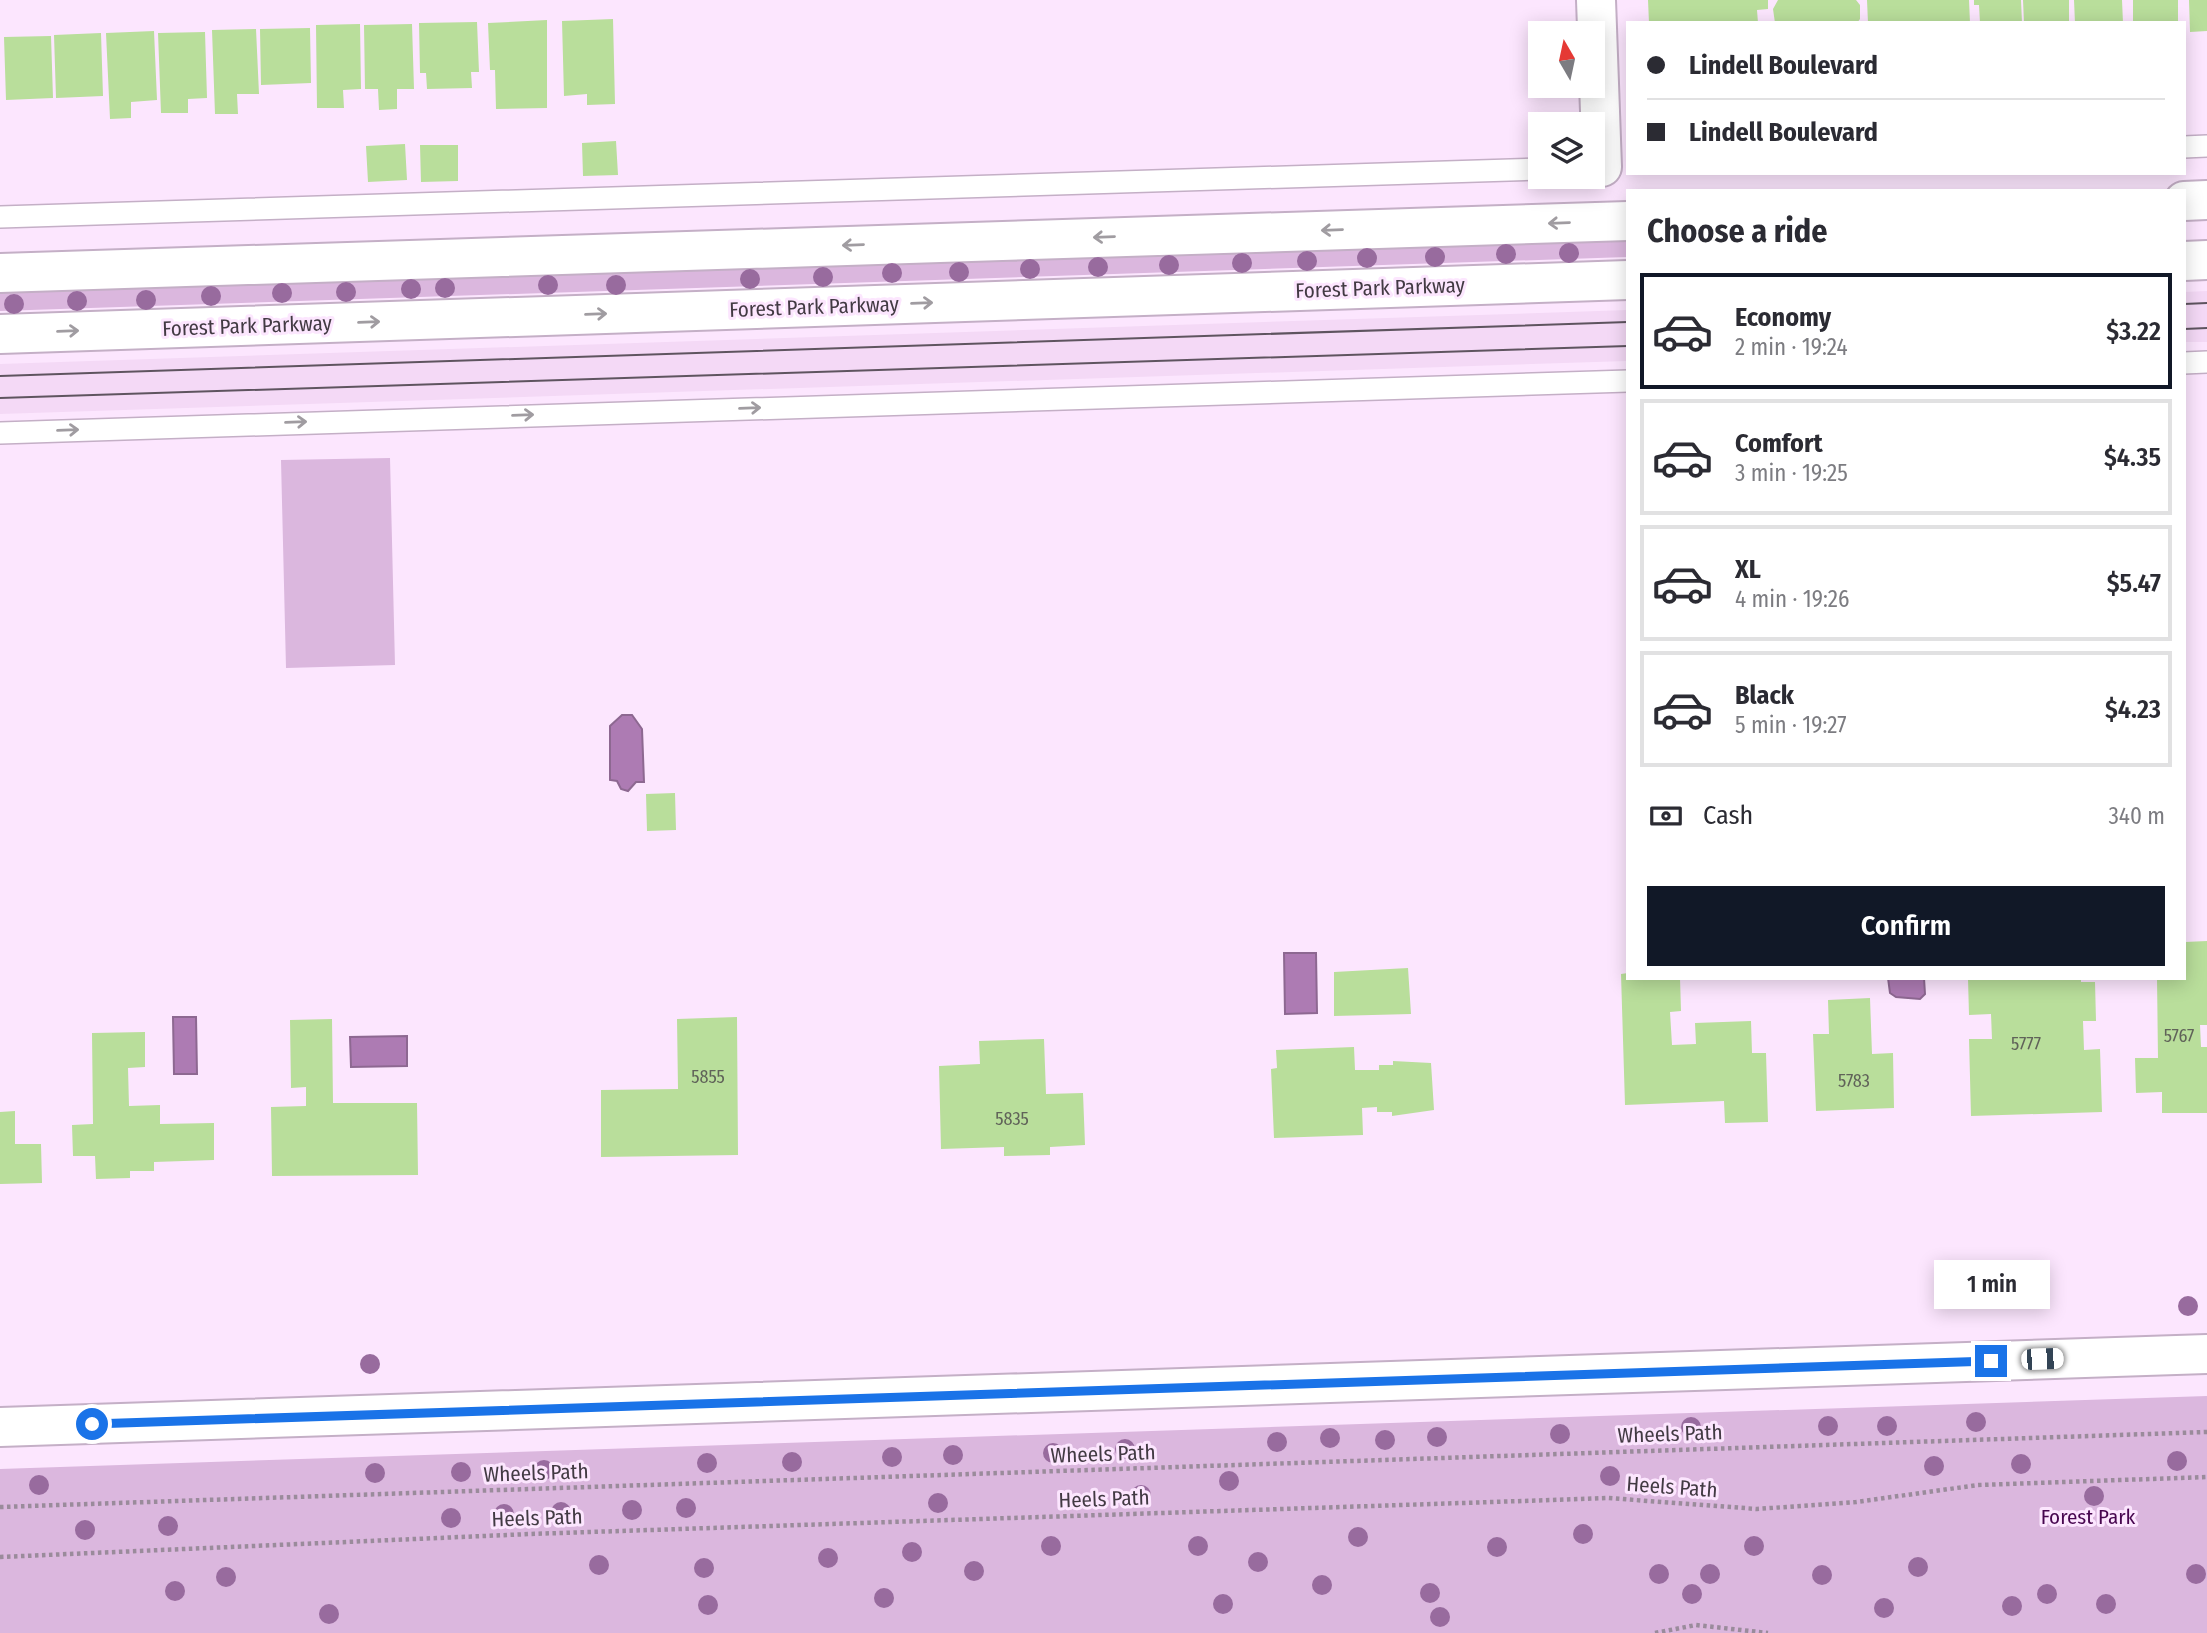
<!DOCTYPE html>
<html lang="en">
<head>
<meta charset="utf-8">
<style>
  :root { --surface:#fff; --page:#f7f7f7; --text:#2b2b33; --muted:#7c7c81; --line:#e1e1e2; --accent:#111827 }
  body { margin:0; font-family:"Fira Sans Condensed",sans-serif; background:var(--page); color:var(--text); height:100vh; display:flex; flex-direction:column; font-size:26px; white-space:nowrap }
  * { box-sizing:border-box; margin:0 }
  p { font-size:23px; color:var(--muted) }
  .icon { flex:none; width:38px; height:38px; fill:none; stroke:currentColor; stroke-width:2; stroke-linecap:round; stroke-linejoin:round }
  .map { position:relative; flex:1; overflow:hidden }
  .drawer { position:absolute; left:1626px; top:189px; width:560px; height:791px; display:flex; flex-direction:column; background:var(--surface); border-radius:0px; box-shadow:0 4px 18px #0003 }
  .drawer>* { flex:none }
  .top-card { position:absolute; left:1626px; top:21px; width:560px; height:154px; border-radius:0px; box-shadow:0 4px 18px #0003; display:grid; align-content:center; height:154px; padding:0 21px; background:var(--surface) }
  .needle { width:46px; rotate:351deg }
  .fabs { position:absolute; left:1528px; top:21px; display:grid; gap:14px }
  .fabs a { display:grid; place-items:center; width:77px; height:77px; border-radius:0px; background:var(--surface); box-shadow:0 4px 18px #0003; font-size:35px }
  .end { position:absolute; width:32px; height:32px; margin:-16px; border:9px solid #1a73e8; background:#fff; box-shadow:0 0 0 4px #fff }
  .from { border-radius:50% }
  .bubble { position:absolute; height:49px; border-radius:0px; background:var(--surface); box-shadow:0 4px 18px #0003; font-size:23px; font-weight:600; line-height:49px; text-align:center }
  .car { position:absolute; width:21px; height:42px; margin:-21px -10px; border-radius:9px; box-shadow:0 0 5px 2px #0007; background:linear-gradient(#fff 24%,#345 0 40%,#fff 0 76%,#345 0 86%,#fff 0) }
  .top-card b { display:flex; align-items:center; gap:24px; height:66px; font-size:26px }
  .top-card b+b { border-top:2px solid var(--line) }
  .top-card i { width:18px; height:18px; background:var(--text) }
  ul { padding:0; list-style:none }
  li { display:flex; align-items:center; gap:21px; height:116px; margin:0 14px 10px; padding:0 7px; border:4px solid var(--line); border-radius:0px }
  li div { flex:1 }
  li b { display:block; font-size:26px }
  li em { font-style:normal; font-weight:600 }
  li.current { border-color:var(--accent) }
  li>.icon { width:63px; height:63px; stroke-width:1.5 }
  h2 { padding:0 21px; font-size:32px; line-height:84px }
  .pay { display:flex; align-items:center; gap:18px; height:77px; padding:0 21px; font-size:26px }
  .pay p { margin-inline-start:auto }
  .primary-button { display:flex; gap:14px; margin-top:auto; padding:14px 21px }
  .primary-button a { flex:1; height:80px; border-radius:0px; background:var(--accent); color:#fff; font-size:28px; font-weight:600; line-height:80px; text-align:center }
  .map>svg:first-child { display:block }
  .built { fill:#f4d9f6 }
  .green { fill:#dbb7de }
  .water { fill:#ad7bb3; stroke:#8d6891; stroke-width:2 }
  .building { fill:#b9de9b }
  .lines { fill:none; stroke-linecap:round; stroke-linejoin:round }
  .lane-casing { stroke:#c4afc6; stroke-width:24 }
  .street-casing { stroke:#c4afc6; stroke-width:42 }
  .secondary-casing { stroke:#c4afc6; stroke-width:42 }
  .primary-casing { stroke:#c4afc6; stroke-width:42 }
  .path { stroke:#9a8b9b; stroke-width:4.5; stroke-dasharray:3.5 3.5; stroke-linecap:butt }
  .lane { stroke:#fff; stroke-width:21 }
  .street { stroke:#fff; stroke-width:38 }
  .secondary { stroke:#fff; stroke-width:38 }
  .primary { stroke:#fff; stroke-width:38 }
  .tram { stroke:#5e545f; stroke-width:2 }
  .tree { fill:#986b9e }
  .oneway { stroke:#a09ca1 }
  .route { stroke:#1a73e8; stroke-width:9 }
  .labels { text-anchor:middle; stroke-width:6; stroke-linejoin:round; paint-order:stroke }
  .number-label { font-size:18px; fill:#606359 }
  .street-label { font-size:21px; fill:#423a43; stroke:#fce6fe }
  .park-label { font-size:21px; fill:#47064f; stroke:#fce6fe }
</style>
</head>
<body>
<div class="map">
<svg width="2207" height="1633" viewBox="0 0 2207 1633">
  <rect width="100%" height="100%" fill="#fce6fe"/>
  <path class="built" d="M2207 291V342H2184V292Z
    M1628 310 1627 361 0 414V364Z"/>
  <path class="green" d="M1628 240 1627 257 0 311V292Z
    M390 458 395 665 286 668 281 460Z
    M2207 1396V1633H0V1469Z"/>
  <path class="water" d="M622 715H632L642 729 644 782H636L628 791 621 789 617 781 610 780V726Z
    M1284 953H1316L1317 1013 1285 1014Z
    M1888 978H1924L1925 994 1920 999 1896 997 1890 993Z
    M173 1017H196L197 1074H174Z
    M407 1036V1066L351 1067 350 1037Z"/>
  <path class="building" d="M1648 0H1768V9L1757 10 1758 23H1649Z
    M1778 0H1856L1860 5V19L1857 23H1775L1773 9Z
    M1867 0H1969L1970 23H1868Z
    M1974 0H2021L2022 23H1980L1979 5H1974Z
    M2023 0H2069V23H2024Z
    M2074 0H2122L2123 23H2075Z
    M2133 0H2178V23H2133Z
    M2189 0H2207V31L2190 32Z
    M613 19 615 104 587 105V94L564 96 562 21Z
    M547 20V108L496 109 495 70H490L488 23Z
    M477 22 479 72H471L472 88 427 89 426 73H420L419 23Z
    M360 24 361 89 343 90 344 108H317L316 25Z
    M412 24 414 89H397V109L379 110 378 89H365L364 25Z
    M310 28 311 83 261 85 260 29Z
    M256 29 259 94H237L238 114H215L212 30Z
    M154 31 157 100 131 102V118L110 119 106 33Z
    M205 32 207 98 188 99V113H161L158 33Z
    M101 33 103 96 56 98 54 35Z
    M51 36 53 98 6 100 4 37Z
    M616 141 618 175 583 176 582 143Z
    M405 144 407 180 368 182 366 146Z
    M420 145H458V181L421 182Z
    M675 793 676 830 647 831 646 794Z
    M2207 941V1025H2200L2201 1047H2207V1113H2162V1092L2136 1093 2135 1058H2158L2157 978H2184L2185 942Z
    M1408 968 1411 1014 1334 1016V972Z
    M1628 973V978H1680L1681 1011 1670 1012 1672 1045 1696 1044 1695 1023 1751 1021 1752 1053H1766L1768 1122 1725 1123 1724 1101 1625 1105 1621 974Z
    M2081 978V982H2095L2096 1021H2083L2084 1050 2100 1049 2102 1112 1971 1116 1969 1039H1992L1991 1014 1969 1015 1968 979Z
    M1870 998 1872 1054 1893 1053 1894 1108 1816 1111 1813 1034H1829L1828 1000Z
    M737 1017 738 1155 601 1157V1090L678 1089 677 1019Z
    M332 1019 333 1103H417L418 1175 272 1176 271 1107 306 1106V1087L291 1088 290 1020Z
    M145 1032V1067L128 1068 129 1106 160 1105V1124L214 1123V1160L154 1162V1171H130V1178L96 1179 95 1156H73L72 1125 93 1124 92 1033Z
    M1044 1039 1046 1094 1083 1093 1085 1145 1050 1147V1155L1004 1156V1147L941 1149 939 1066 980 1064 979 1041Z
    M1354 1047 1355 1070H1379V1065H1393V1061L1431 1063 1434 1110 1392 1116V1112H1377V1107L1362 1108 1363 1135 1274 1138 1271 1069 1277 1068 1276 1050Z
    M15 1111V1144H41L42 1183 0 1184V1112Z"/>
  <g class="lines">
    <defs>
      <path id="lane" d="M2184 147 2207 146
        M0 217 1540 169
        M2184 363 2207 362
        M0 433 1628 381"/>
      <path id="street" d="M1596 0 1602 167"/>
      <path id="secondary" d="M0 1427 2207 1354"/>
      <path id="primary" d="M2184 201 2207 200
        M2184 261 2207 260
        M0 273 1628 221
        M0 334 1628 280"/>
    </defs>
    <use href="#lane" class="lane-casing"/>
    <use href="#street" class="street-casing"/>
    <use href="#secondary" class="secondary-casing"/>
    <use href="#primary" class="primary-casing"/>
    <path class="path" d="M0 1507 2207 1432
      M0 1557 530 1534 1552 1500 1608 1498 1757 1509 1856 1502 1978 1485 2207 1477
      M1655 1633 1696 1625 1768 1633"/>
    <use href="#lane" class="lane"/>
    <use href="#street" class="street"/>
    <use href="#secondary" class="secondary"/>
    <use href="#primary" class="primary"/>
    <path class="tram" d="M2184 304 2207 303
      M2184 329 2207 328
      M0 376 1628 322
      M0 398 1628 346"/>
  </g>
  <g class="tree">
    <circle cx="1569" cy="253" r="10"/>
    <circle cx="1506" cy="254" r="10"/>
    <circle cx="1435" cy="257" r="10"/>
    <circle cx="1367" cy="258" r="10"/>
    <circle cx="1307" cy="261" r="10"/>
    <circle cx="1242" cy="263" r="10"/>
    <circle cx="1169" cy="265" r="10"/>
    <circle cx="1098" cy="267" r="10"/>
    <circle cx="1030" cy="269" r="10"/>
    <circle cx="959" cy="272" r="10"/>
    <circle cx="892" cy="273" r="10"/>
    <circle cx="823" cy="277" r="10"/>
    <circle cx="750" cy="279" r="10"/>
    <circle cx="548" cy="285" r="10"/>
    <circle cx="616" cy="285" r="10"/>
    <circle cx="445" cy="288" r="10"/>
    <circle cx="411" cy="289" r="10"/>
    <circle cx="346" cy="292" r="10"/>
    <circle cx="282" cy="293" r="10"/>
    <circle cx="211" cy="296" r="10"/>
    <circle cx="146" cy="300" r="10"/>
    <circle cx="77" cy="301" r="10"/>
    <circle cx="14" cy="304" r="10"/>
    <circle cx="2188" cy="1306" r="10"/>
    <circle cx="370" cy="1364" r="10"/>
    <circle cx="1976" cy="1422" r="10"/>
    <circle cx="1828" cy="1426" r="10"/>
    <circle cx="1887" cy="1426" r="10"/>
    <circle cx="1691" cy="1427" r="10"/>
    <circle cx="1560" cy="1434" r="10"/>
    <circle cx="1437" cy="1437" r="10"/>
    <circle cx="1330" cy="1438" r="10"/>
    <circle cx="1385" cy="1440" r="10"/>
    <circle cx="1277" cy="1442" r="10"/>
    <circle cx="1125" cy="1449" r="10"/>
    <circle cx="1053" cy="1453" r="10"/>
    <circle cx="953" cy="1455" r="10"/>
    <circle cx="892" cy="1457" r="10"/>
    <circle cx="2177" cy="1461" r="10"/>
    <circle cx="792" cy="1462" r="10"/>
    <circle cx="707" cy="1463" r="10"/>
    <circle cx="2021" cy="1464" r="10"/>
    <circle cx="1934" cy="1466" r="10"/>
    <circle cx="544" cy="1470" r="10"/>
    <circle cx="461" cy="1472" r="10"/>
    <circle cx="375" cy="1473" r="10"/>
    <circle cx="1610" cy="1476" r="10"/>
    <circle cx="1229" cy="1481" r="10"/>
    <circle cx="39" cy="1485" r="10"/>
    <circle cx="1141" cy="1495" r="10"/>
    <circle cx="2094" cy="1496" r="10"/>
    <circle cx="938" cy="1503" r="10"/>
    <circle cx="686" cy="1508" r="10"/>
    <circle cx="632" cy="1510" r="10"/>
    <circle cx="561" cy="1512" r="10"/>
    <circle cx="504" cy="1514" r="10"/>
    <circle cx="451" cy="1518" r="10"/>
    <circle cx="168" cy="1526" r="10"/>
    <circle cx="85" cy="1530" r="10"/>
    <circle cx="1583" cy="1534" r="10"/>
    <circle cx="1358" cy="1537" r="10"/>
    <circle cx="1051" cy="1546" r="10"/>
    <circle cx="1198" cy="1546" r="10"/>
    <circle cx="1754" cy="1546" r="10"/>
    <circle cx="1497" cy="1547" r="10"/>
    <circle cx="912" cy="1552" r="10"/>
    <circle cx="828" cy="1558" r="10"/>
    <circle cx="1258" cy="1562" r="10"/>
    <circle cx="599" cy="1565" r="10"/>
    <circle cx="1918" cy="1567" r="10"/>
    <circle cx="704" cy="1568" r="10"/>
    <circle cx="974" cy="1571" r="10"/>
    <circle cx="1659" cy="1574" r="10"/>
    <circle cx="1710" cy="1574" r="10"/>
    <circle cx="2196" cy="1574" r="10"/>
    <circle cx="1822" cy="1575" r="10"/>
    <circle cx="226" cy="1577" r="10"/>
    <circle cx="1322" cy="1585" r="10"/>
    <circle cx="175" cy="1591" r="10"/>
    <circle cx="1430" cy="1593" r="10"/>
    <circle cx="1692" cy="1594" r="10"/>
    <circle cx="2047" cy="1594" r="10"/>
    <circle cx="884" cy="1598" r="10"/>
    <circle cx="1223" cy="1604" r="10"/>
    <circle cx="2106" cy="1604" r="10"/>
    <circle cx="708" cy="1605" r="10"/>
    <circle cx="2012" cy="1606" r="10"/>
    <circle cx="1884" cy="1608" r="10"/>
    <circle cx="329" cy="1614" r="10"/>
    <circle cx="1440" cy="1617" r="10"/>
  </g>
  <defs><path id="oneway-shaft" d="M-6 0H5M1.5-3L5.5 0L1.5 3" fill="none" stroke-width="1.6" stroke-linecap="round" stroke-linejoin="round" transform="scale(1.75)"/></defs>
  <g class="oneway">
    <use href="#oneway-shaft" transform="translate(1559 223) rotate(178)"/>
    <use href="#oneway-shaft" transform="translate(1332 230) rotate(178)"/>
    <use href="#oneway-shaft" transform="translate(1104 237) rotate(178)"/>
    <use href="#oneway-shaft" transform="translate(853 245) rotate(178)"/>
    <use href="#oneway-shaft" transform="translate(922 303) rotate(-2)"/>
    <use href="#oneway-shaft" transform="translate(596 314) rotate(-2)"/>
    <use href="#oneway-shaft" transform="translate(369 322) rotate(-2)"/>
    <use href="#oneway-shaft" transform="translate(68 331) rotate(-2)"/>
    <use href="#oneway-shaft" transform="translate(750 408) rotate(-2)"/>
    <use href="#oneway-shaft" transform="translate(523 415) rotate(-2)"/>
    <use href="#oneway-shaft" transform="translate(296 422) rotate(-2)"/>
    <use href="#oneway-shaft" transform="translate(68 430) rotate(-2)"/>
  </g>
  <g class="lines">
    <path class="route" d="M92 1424 1991 1361"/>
  </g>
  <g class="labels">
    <g class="number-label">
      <text x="2179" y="1042">5767</text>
      <text x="2026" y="1050">5777</text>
      <text x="708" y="1083">5855</text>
      <text x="1854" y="1087">5783</text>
      <text x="1012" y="1125">5835</text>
    </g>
    <g class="street-label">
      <text transform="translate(1380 288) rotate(-2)" y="7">Forest Park Parkway</text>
      <text transform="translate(814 307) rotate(-2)" y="7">Forest Park Parkway</text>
      <text transform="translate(247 326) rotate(-2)" y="7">Forest Park Parkway</text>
      <text transform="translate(1670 1434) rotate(-2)" y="7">Wheels Path</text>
      <text transform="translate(1103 1454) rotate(-2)" y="7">Wheels Path</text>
      <text transform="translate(536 1473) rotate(-2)" y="7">Wheels Path</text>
      <text transform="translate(1672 1487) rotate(4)" y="7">Heels Path</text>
      <text transform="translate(1104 1499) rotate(-2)" y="7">Heels Path</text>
      <text transform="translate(537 1518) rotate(-2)" y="7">Heels Path</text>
    </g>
    <g class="park-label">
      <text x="2088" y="1524">Forest Park</text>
    </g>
  </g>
</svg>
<div class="fabs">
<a><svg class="needle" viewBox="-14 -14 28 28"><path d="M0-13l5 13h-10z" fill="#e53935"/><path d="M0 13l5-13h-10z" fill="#7c7c81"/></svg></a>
<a><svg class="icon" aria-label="layers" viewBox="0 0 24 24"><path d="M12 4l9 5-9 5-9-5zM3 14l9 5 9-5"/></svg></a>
</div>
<i class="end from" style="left:92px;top:1424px"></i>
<i class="end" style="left:1991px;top:1361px"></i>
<div class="bubble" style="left:1934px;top:1260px;width:116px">1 min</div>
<i class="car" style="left:2042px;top:1359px;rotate:88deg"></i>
<div class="top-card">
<b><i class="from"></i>Lindell Boulevard</b>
<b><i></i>Lindell Boulevard</b>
</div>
<section class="drawer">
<h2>Choose a ride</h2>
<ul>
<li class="current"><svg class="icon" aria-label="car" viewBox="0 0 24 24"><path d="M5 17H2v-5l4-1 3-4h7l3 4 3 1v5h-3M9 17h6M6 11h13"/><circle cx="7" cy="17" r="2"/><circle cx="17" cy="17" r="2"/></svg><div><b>Economy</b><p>2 min · 19:24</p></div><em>$3.22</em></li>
<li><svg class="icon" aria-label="car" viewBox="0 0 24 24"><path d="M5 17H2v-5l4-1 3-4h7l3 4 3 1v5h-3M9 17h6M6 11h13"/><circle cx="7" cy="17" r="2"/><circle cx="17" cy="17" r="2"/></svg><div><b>Comfort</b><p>3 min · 19:25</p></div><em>$4.35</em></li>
<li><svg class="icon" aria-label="car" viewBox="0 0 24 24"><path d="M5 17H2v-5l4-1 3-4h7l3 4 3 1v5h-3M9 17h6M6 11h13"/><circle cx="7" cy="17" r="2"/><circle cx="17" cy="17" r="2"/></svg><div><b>XL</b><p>4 min · 19:26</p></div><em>$5.47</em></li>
<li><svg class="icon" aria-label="car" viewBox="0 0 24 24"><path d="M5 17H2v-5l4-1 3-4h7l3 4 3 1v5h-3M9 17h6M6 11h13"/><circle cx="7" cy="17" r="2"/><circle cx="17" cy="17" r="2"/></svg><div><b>Black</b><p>5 min · 19:27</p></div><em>$4.23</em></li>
</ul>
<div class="pay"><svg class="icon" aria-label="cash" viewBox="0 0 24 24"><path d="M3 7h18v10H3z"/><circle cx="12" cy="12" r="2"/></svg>Cash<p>340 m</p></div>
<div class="primary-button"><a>Confirm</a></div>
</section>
</div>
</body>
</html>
